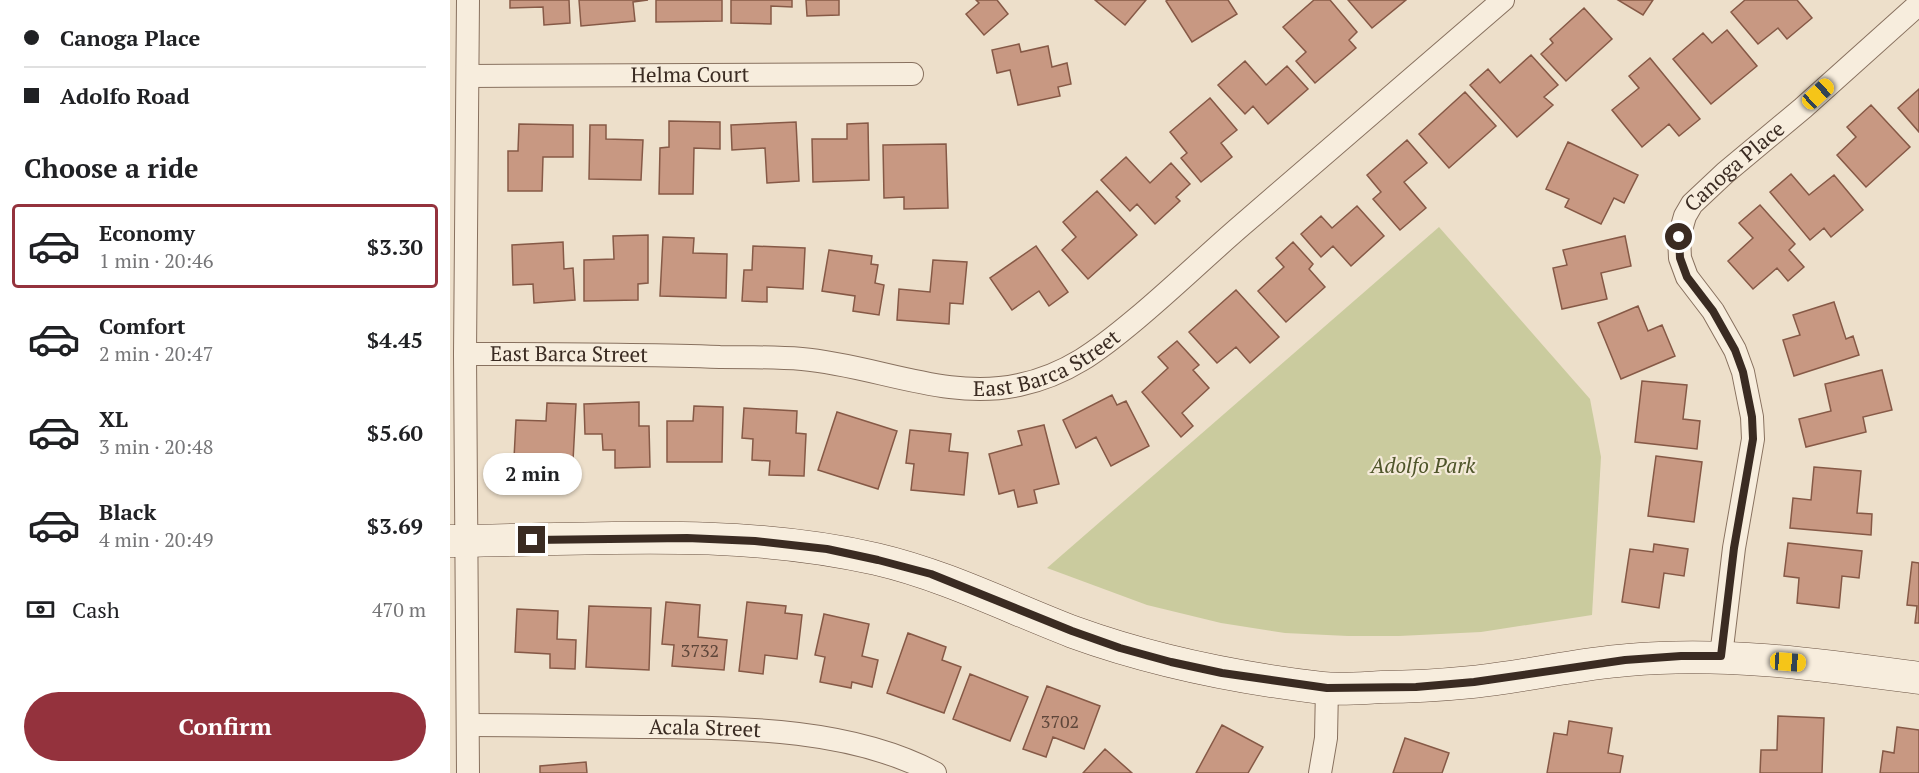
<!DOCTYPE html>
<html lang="en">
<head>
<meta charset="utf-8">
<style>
  :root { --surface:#fff; --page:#f6f6f6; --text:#202124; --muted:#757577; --line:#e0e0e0; --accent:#94323d }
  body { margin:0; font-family:"PT Serif",serif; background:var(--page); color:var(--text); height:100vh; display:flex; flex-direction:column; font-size:22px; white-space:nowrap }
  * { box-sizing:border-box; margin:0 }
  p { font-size:20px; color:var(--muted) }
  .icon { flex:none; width:33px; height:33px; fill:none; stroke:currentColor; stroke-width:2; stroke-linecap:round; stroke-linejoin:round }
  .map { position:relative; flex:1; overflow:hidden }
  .panel { display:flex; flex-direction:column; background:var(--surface); width:450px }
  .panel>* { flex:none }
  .banner { display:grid; align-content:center; height:132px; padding:0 24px; background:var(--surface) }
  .end { position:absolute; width:27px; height:27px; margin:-14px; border:8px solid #3a2b22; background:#fff; box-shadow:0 0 0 3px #fff }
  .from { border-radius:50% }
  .bubble { position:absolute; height:42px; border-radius:21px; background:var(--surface); box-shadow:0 2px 4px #0004; font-size:20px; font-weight:800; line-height:42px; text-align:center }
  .car { position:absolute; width:18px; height:36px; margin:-18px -9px; border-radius:8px; box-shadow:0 0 4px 2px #0007; background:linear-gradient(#f5c518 24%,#345 0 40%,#f5c518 0 76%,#345 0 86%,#f5c518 0) }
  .banner b { display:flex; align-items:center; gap:21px; height:57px; font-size:22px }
  .banner b+b { border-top:2px solid var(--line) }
  .banner i { width:15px; height:15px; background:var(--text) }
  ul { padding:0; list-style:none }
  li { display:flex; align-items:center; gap:18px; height:84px; margin:0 12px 9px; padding:0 12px; border:3px solid transparent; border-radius:6px }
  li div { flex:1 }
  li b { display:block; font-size:22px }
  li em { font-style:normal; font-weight:800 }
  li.on { border-color:var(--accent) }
  li>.icon { width:54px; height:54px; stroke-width:1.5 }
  h2 { padding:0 24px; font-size:27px; line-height:72px }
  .pay { display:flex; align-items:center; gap:15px; height:66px; padding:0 24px; font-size:22px }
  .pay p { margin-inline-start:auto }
  .button { display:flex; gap:12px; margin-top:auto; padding:12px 24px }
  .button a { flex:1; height:69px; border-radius:36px; background:var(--accent); color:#fff; font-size:24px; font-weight:800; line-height:69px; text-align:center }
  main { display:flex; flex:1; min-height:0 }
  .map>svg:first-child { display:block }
  .green { fill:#cacb9e }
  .building { fill:#c89882; stroke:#865946; stroke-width:1.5 }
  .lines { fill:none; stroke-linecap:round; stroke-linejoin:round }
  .street-casing { stroke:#88715f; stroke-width:24 }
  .secondary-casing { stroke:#6a5242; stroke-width:33 }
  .street { stroke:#f7eddd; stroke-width:22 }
  .secondary { stroke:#f7eddd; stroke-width:32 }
  .route { stroke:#3a2b22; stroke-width:8 }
  .labels { text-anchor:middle; stroke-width:4.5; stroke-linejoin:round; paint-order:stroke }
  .number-label { font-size:18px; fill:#5e463a }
  .street-label { font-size:21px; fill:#3a2b22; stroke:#f4ead9 }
  .park-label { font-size:21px; font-style:italic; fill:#4f552a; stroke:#f4ead9 }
</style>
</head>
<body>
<main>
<section class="panel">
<div class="banner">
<b><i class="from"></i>Canoga Place</b>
<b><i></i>Adolfo Road</b>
</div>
<h2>Choose a ride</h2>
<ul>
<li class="on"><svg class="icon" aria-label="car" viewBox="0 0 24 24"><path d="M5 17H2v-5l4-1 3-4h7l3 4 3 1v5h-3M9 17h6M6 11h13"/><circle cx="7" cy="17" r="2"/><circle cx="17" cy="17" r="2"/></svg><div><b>Economy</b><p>1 min · 20:46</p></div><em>$3.30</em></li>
<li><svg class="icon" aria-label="car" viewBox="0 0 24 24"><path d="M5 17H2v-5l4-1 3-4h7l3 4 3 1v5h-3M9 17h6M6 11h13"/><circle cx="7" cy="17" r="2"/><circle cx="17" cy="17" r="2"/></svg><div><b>Comfort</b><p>2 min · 20:47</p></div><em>$4.45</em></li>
<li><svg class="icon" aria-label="car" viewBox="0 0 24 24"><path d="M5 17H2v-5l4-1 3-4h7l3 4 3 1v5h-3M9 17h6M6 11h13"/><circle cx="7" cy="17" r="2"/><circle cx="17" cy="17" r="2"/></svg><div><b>XL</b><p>3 min · 20:48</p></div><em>$5.60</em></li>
<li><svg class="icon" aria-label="car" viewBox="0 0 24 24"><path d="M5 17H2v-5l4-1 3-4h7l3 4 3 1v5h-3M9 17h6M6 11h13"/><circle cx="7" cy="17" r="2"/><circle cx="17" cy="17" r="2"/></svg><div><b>Black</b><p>4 min · 20:49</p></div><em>$3.69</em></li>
</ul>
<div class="pay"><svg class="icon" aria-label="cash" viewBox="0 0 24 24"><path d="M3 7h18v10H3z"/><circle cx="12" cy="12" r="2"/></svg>Cash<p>470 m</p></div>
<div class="button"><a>Confirm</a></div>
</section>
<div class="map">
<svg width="1469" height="773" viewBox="0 0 1469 773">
  <rect width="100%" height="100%" fill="#eddfca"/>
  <path class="green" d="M989 227 1140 399 1151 457 1142 615 1031 632 949 636H898L835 633 771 623 697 605 597 568Z"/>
  <path class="building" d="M60 0H119L120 23 94 25 93 7 60 8Z
    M129 0H198L183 2 185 21 131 26Z
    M206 0H272V21L206 22Z
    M281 0H342V7L321 6V24L281 23Z
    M356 0H389V15L357 16Z
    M526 0H547L558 14 534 35 516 14 529 3Z
    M645 0H696L675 25Z
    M718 0H778L787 14 742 42 716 1Z
    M864 0H880L907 32 899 40 906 48 865 83 846 61 856 52 833 27Z
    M898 0H956L922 28Z
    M1168 0H1203L1193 15Z
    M1295 0H1347L1362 18 1337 39 1328 28 1308 44 1281 12Z
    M1134 8 1162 39 1116 81 1091 54 1103 43 1100 39Z
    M1277 30 1307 66 1261 104 1223 59 1253 33 1262 43Z
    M569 44 571 52 598 46 602 67 617 63 621 84 608 87 610 96 568 105 560 70 547 73 542 50Z
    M1081 55 1108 85 1094 97 1103 105 1067 137 1020 85 1038 69 1050 83Z
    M1200 58 1250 119 1229 136 1219 124 1192 147 1162 110 1189 88 1179 76Z
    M795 61 816 85 837 66 858 89 818 124 803 106 795 114 768 85Z
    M1469 89V132L1448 108Z
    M1015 92 1046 126 999 168 969 134Z
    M760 98 787 130 771 143 782 157 751 182 731 158 737 153 720 132Z
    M1421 105 1460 147 1416 187 1387 155 1406 137 1397 127Z
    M219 121 270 122V149L244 148 243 194H209L210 148 219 147Z
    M346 122 349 181 317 183 315 148 282 150 281 125Z
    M418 123 419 180 363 182 362 139H397V124Z
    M69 124 123 125V157H93L92 191H58V151H68Z
    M140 125H156V139L193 140 191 180 139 179Z
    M957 140 977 163 954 182 976 208 950 230 923 199 931 192 917 175Z
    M1118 142 1188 175 1174 203 1164 198 1151 224 1115 207 1119 199 1096 189Z
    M496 144 498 208 454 209V197L434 198 433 145Z
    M676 157 700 183 721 163 740 184 726 197 730 201 705 224 687 204 680 211 651 180Z
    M1341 174 1359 195 1384 175 1413 210 1381 237 1374 228 1360 240 1320 192Z
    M647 191 687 235 638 279 612 250 626 237 613 222Z
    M1310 205 1345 244 1339 250 1354 267 1338 281 1327 268 1303 289 1278 261 1303 238 1289 223Z
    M907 206 934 236 901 266 883 246 871 257 851 234 871 216 882 228Z
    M198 235V283L188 284V300L134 301V260L164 259 163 236Z
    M1175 236 1181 266 1151 273 1157 299 1112 309 1103 268 1117 265 1113 250Z
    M213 237 244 238 243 253 277 254 276 298 210 296Z
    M113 242 114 269 123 268 125 300 84 303 83 284 63 285 62 245Z
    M843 242 863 264 859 269 875 287 836 322 808 291 834 267 826 258Z
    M303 246 355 248 353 289 317 287V302L292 301 294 270H302Z
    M586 246 618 292 599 306 589 291 562 310 540 278Z
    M379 250 422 256 421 264 428 265 425 283 434 285 429 315 403 311 405 296 372 291Z
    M483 260 517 262 513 304 500 303 499 324 447 320 449 289 480 292Z
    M786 290 829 337 800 363 786 347 767 363 739 332Z
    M1384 302 1396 339 1403 336 1409 355 1344 376 1333 340 1350 335 1343 315Z
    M1188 306 1198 331 1212 325 1225 356 1171 379 1148 323Z
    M727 341 749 365 743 370 759 388 732 413 743 426 731 437 692 392 718 368 708 357Z
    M1432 370 1442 410 1413 417 1416 432 1356 447 1349 419 1381 411 1375 384Z
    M1192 381 1237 385 1233 419 1250 421 1247 449 1185 442Z
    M662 395 667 405 676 401 699 446 661 466 646 437 626 448 613 420Z
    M189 402V426H199L200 467 165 468V450H153L152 434H135L134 404Z
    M97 403 126 404 123 461 64 458 66 420 96 421Z
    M244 406 273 407 272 462H217V421H243Z
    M294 408 347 411 346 433 356 434 354 476 319 475 320 461 302 460 303 439 292 438Z
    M387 412 447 431 428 489 368 470Z
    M594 425 609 484 584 490 587 503 568 507 564 490 549 494 539 454 572 445 568 431Z
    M460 430 501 434 499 451 518 453 514 495 461 490 464 464 456 463Z
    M1206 456 1252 462 1244 522 1198 516Z
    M1364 467 1411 471 1407 513 1422 514 1421 535 1340 528 1343 498 1361 500Z
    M1338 543 1412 551 1409 578 1392 576 1389 608 1347 603 1349 578 1334 576Z
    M1204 544 1238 549 1234 576 1214 573 1209 608 1172 602 1180 549 1203 552Z
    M1462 562 1469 563V623H1465L1467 606 1457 605Z
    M216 602 250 605 248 637 277 640 274 670 222 666 224 645 212 644Z
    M297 602 336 606 335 613 352 615 347 659 315 655 313 674 289 671Z
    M139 606 201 608 199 670 136 667Z
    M67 609 108 611 107 639 126 640 125 669 100 668V654L65 652Z
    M374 614 419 624 412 656 428 660 422 687 402 682 401 688 370 682 375 657 365 655Z
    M458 633 496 647 492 660 511 667 494 713 437 693Z
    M520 674 578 697 560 741 503 719Z
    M597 686 650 706 634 749 603 737 596 757 573 749Z
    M1328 716 1374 718 1372 773H1310L1311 750H1327Z
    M1119 721 1162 728 1158 753 1173 756 1170 773H1097L1104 733 1117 735Z
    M772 725 813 747 798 773H746Z
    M1447 727 1469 730V773H1430L1433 751 1444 753Z
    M955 738 999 753 992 773H943Z
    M655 749 682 773H633Z
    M136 762 137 773H90V766Z"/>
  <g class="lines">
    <defs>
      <g id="street">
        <path d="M18 0 15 354 18 773"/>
        <path id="s1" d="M18 76 462 74"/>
        <path id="s2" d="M15 354C100 354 185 354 270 357 297 357 325 357 352 359 425 365 496 401 569 385 617 375 649 350 686 319 722 289 756 256 792 225 879 150 966 75 1053 0"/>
        <path id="s3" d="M1271 656 1284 548 1303 439 1302 417 1293 372 1285 350 1263 311 1237 277 1230 258 1229 237 1235 216 1242 204 1275 173 1353 108 1469 4"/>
        <path id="s4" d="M18 725C75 725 133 726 191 727 287 728 398 727 485 773"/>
        <path d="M870 773 876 738 877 688"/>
      </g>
      <path id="secondary" d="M0 541C142 540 287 527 426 559 495 575 558 607 623 632 703 661 787 678 872 688 891 690 912 688 932 687 962 687 992 685 1022 682 1074 677 1125 664 1178 660 1276 651 1372 665 1469 678"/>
    </defs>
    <use href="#street" class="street-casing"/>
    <use href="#secondary" class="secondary-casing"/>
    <use href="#street" class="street"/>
    <use href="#secondary" class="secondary"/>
  </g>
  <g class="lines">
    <path class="route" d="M82 540 237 538 305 541 377 549 428 560 481 574 622 631 670 648 721 662 772 673 877 688 966 687 1024 682 1175 660 1231 656H1271L1284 548 1303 439 1302 417 1293 372 1285 350 1263 311 1237 277 1230 258 1229 237"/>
  </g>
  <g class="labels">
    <g class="number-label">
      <text x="250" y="657">3732</text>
      <text x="610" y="728">3702</text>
    </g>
    <g class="street-label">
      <text dy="7" stroke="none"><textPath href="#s1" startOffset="222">Helma Court</textPath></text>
      <text dy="7" stroke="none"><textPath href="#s3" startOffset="532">Canoga Place</textPath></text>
      <text dy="7" stroke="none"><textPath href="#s2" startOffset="104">East Barca Street</textPath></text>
      <text dy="7" stroke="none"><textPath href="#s2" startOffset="590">East Barca Street</textPath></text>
      <text dy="7" stroke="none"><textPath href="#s4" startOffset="237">Acala Street</textPath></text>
    </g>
    <g class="park-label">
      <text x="973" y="473">Adolfo Park</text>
    </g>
  </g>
</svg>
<i class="end from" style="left:1229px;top:237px"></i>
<i class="end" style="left:82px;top:540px"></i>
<div class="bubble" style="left:33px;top:453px;width:99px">2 min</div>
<i class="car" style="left:1368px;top:94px;rotate:48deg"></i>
<i class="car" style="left:1338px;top:662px;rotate:94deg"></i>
</div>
</main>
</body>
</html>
